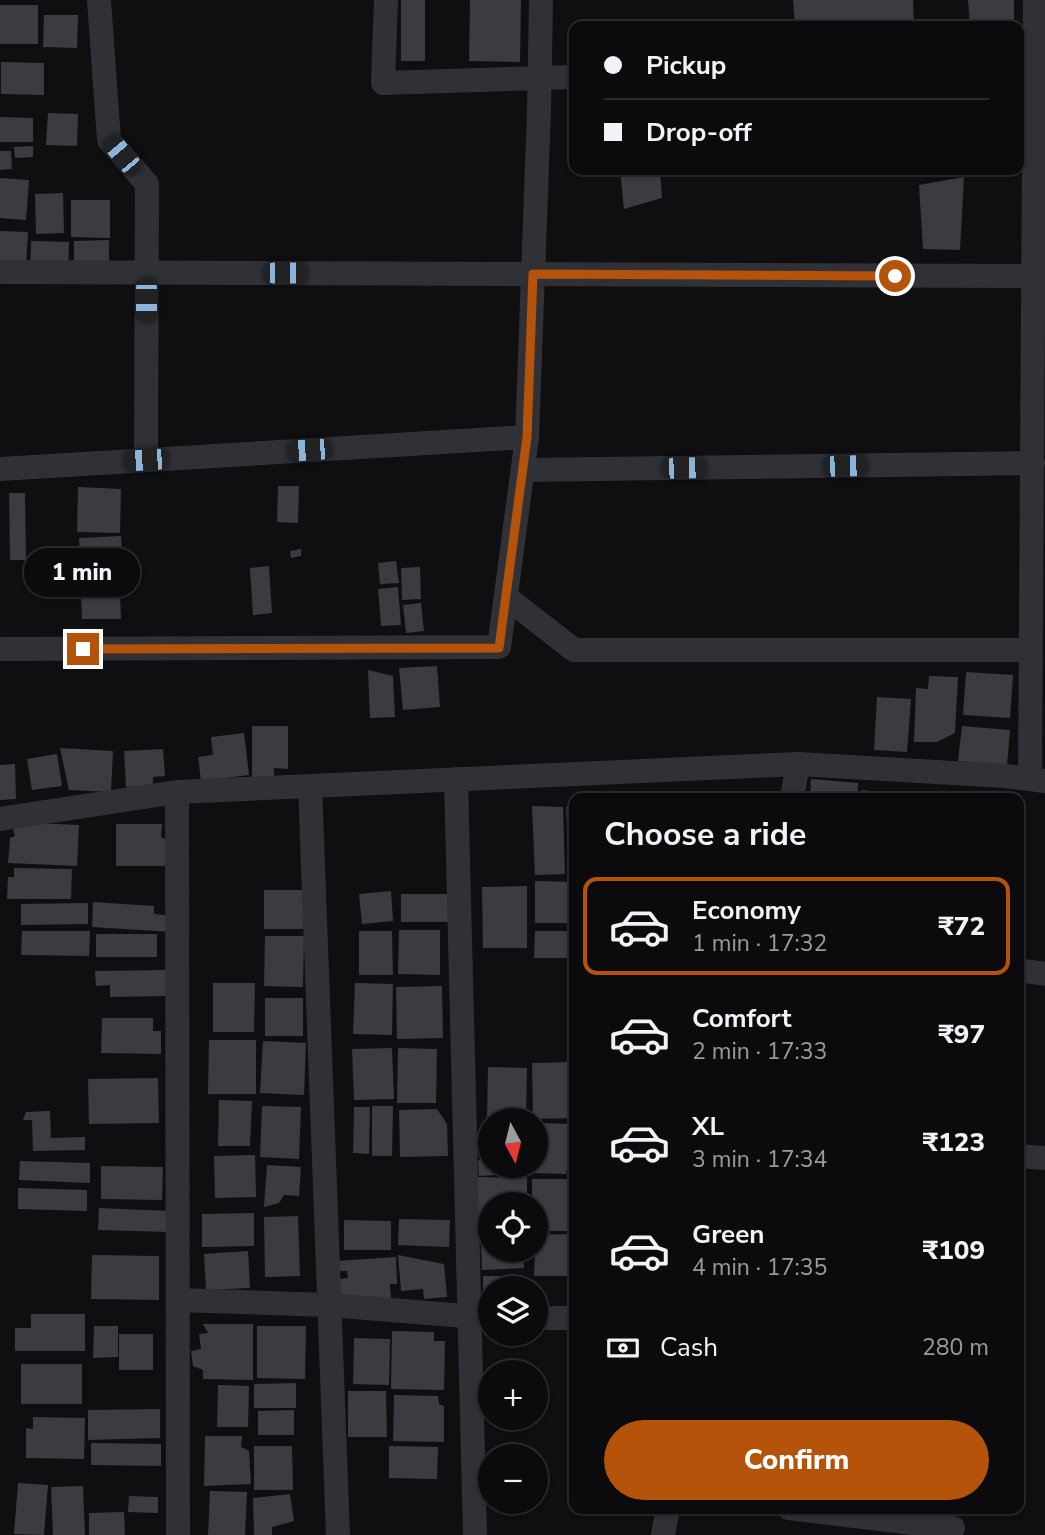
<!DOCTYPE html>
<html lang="en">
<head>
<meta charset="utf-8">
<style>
  :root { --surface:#0b0b0d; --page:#141416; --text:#f1f3f6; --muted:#9a9b9d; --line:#2b2b2e; --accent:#b45309 }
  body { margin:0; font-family:"Nunito Sans",sans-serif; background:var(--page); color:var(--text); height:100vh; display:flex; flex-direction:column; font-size:26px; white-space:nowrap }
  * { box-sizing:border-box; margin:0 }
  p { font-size:23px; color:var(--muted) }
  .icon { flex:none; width:38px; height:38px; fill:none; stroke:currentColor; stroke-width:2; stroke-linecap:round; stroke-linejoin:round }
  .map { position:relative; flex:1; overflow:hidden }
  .details { position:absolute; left:569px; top:793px; width:455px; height:721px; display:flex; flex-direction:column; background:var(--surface); border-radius:14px; box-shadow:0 2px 5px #0004,0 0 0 2px var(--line) }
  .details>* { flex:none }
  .hud { position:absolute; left:569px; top:21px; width:455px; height:154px; border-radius:14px; box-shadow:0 2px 5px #0004,0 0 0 2px var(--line); display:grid; align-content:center; height:154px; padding:0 35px; background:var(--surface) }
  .needle { width:46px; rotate:173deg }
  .tools { position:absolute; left:478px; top:1108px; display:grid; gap:14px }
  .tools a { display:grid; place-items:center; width:70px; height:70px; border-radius:50%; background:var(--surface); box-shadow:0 2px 5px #0004,0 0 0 2px var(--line); font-size:35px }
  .end { position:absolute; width:32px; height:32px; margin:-16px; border:9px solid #b45309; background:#fff; box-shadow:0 0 0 4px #fff }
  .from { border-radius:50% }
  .bubble { position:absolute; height:49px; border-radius:24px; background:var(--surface); box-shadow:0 2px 5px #0004,0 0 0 2px var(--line); font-size:23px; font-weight:800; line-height:49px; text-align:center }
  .car { position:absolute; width:21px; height:42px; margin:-21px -10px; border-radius:9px; box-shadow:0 0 5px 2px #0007; background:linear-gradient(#222 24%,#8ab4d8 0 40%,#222 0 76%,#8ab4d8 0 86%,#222 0) }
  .hud b { display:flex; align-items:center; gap:24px; height:66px; font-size:26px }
  .hud b+b { border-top:2px solid var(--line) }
  .hud i { width:18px; height:18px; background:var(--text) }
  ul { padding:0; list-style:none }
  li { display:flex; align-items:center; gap:21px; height:98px; margin:0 14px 10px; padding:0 21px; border:4px solid transparent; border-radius:14px }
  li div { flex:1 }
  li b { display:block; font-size:26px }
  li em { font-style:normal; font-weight:800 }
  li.active { border-color:var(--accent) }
  li>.icon { width:63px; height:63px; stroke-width:1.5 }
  h2 { padding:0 35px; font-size:32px; line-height:84px }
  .pay { display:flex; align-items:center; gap:18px; height:77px; padding:0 35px; font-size:26px }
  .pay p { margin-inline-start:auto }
  .primary-button { display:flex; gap:14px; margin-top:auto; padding:14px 35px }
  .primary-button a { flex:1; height:80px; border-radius:42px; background:var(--accent); color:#fff; font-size:28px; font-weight:800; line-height:80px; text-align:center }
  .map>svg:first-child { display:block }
  .building { fill:#3b3c41 }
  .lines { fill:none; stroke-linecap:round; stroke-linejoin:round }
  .street { stroke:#303136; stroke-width:24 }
  .route { stroke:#b45309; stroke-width:9 }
</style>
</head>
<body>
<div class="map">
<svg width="1045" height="1535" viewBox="0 0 1045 1535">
  <rect width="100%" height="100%" fill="#0f0f11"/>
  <path class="building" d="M401 0H425V61H401Z
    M470 0H521L520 62 469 61Z
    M793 0H913L914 26H795Z
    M968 0H1014V26H970Z
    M0 5H38V44H0Z
    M44 15H78L77 48 43 47Z
    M1 62 44 63V95L1 94Z
    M48 113 78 114 77 146 46 145Z
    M0 117 33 118V142H0Z
    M33 146V157L15 158 14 147Z
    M0 151H11L12 169 0 170Z
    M620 170H660L662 198 624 209Z
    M964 177 960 250 923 249 919 185Z
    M0 178 29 180 26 220 0 218Z
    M63 193 64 233 36 234 35 194Z
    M71 200H110V238L71 237Z
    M0 231 28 232 26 269 0 268Z
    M109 240V261H74V241Z
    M31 241 69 242 68 284 30 283Z
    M278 486H299L298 523 277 522Z
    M78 487 121 489 120 533 77 532Z
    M9 493H25L26 560H10Z
    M121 536 122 556 80 558 79 538Z
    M301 549V556L291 558 290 551Z
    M396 561 399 583 380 584 378 563Z
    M269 566 272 613 253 615 250 568Z
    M420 567 421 599 402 600 401 568Z
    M79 569 121 570 120 591H79Z
    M398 587 401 625 381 626 378 589Z
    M81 595H120L121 619H82Z
    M421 603 424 631 406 633 403 605Z
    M437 666 440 707 403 710 399 668Z
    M368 670 393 676 395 717 370 718Z
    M966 672 1013 675 1010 718 963 715Z
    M929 676 958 677 955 733 937 742H914L916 688 928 689Z
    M877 697 911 699 907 752 874 750Z
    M252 726H288V769L274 768V778L252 777Z
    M962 726 1010 730 1007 765 958 761Z
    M244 733 249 775 201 781 198 757 213 755 211 737Z
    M60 748 113 751 111 792 69 790Z
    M163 749 165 776 153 777V786L126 787 124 751Z
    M57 754 62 786 32 790 27 759Z
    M15 764 16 799 0 800V765Z
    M811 779 858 783 857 798H810Z
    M862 790 904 795V798H861Z
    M910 793 947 796V798H910Z
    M532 806 563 807 565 874 535 875Z
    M566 807H574V875H569Z
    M11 822 79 825 77 866 8 863 10 838 15 836Z
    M116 824H162L161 837 170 842V866H116Z
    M14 868 72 869 71 899H7L8 877H14Z
    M535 881 574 882V923H535Z
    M527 886V948H483L482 887Z
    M264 890H303V929H264Z
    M391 891 393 921 362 924 359 894Z
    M401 894H449V922H401Z
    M93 902 154 906V914L173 916 172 932 92 927Z
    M88 903V924L21 925V904Z
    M399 930H440V975L398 974Z
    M22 931H90L89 956 21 955Z
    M359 931H392L393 975H359Z
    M535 931H574V958H534Z
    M96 934H157V957H96Z
    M265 936H304L303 987 264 986Z
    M167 970 168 996 110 997V985L96 986 95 971Z
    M213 983H255L254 1032H213Z
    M355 983 393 984 392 1035 353 1034Z
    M442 986 443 1038 397 1039 396 987Z
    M265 998H303V1036H265Z
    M102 1018H153V1031H161V1054L101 1053Z
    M209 1040H256V1094H208Z
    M263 1041 306 1043 304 1095 260 1093Z
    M392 1048 394 1099 354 1100 352 1049Z
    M398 1048 437 1049 436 1103H397Z
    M574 1062V1118L533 1119 532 1063Z
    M488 1067 527 1068 526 1120H487Z
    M158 1078 159 1123 89 1124 88 1079Z
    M219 1100 252 1101 250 1146H218Z
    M262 1106 301 1107 299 1159 260 1157Z
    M372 1106H393L392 1156H372Z
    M354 1107H370L369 1154 353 1153Z
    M437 1109 447 1124 448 1156 400 1157 399 1110Z
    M50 1111 51 1138 85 1137V1150L33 1151 32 1120H23L26 1112Z
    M536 1123 574 1124V1171H566V1174L531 1173 479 1176 478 1161 485 1157 484 1149 490 1148V1166H536Z
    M255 1155 256 1197 215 1198 214 1156Z
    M20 1161 90 1163V1183L19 1180Z
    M267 1165 301 1167 299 1196 284 1195 279 1203 264 1207Z
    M101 1166 163 1167 162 1200 101 1199Z
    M478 1177 527 1178V1204H490V1229H478Z
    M532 1179H574V1231H536V1204H532Z
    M18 1188 87 1190V1211L18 1209Z
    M99 1208 171 1211 170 1232 98 1230Z
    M254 1213V1246L202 1247V1214Z
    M298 1216 300 1276 265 1277 264 1217Z
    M399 1219 450 1220 449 1247 398 1245Z
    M344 1220 391 1221V1250H344Z
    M572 1234 573 1276H534L536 1235Z
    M490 1245V1250H523L524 1268 482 1270 481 1246Z
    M248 1251 250 1288 206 1290 204 1254Z
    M92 1255 159 1256V1300L91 1299Z
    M398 1255 444 1264 447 1297 424 1299 423 1289 401 1291Z
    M396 1257 397 1284H390L391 1300 341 1296 340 1279 348 1278 347 1271H337V1261Z
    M483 1276H524V1288H490V1294H483Z
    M31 1314H85V1351H15V1328H31Z
    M203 1324H253V1380L203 1379V1370L193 1366 191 1351 201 1349 199 1334 208 1333Z
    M94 1326H118V1357L93 1358Z
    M257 1326H306L305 1379 257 1378Z
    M392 1331 434 1332V1341H445L444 1390 391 1389Z
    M119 1334H153V1370H119Z
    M354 1338 390 1339 389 1385 353 1384Z
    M21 1364H82V1404H21Z
    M296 1383V1408H254V1384Z
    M218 1385 249 1386 248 1427H217Z
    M348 1391H386L387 1437H348Z
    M394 1395 438 1396 439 1404 444 1406V1442L393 1441Z
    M160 1409V1438L88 1440V1410Z
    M294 1410V1435H258V1411Z
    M33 1417 85 1418 84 1459 26 1458V1428L33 1429Z
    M205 1436H242L241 1447 249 1451 251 1484 204 1486Z
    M91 1443 161 1444V1466L91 1465Z
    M254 1446H292L293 1490H254Z
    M389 1446 438 1447 437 1479 389 1478Z
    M18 1483 48 1485 44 1535 14 1534Z
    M83 1486 85 1535H53L51 1487Z
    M210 1491 247 1492 245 1535H208Z
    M290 1494 294 1521 272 1527V1535H254L253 1498Z
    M129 1496 158 1497V1513L128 1512Z
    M124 1512 125 1535H89V1513Z"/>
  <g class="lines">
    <path class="street" d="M99 0 109 140 147 184 146 460
      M386 0 383 83 574 77
      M0 272 1045 276
      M527 437 539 111 541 0
      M0 469 527 437 499 647 0 649
      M523 470 1033 463
      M506 597 574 650H1031
      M1030 778 1035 0
      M456 779 475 1535
      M310 786 338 1535
      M177 792 178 1535
      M792 798 798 764
      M0 819 177 792 798 764 1006 776 1045 781
      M1018 970 1045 974
      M1018 1156 1045 1158
      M178 1300 329 1305 490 1318
      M536 1318H574
      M789 1508 953 1528
      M663 1535 668 1508"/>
  </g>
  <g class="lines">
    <path class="route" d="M83 649 499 648 527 437 533 274 895 276"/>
  </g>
</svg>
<div class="tools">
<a><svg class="needle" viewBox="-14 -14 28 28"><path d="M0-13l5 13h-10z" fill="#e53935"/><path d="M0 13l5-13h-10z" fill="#9a9b9d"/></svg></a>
<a><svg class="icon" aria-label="locate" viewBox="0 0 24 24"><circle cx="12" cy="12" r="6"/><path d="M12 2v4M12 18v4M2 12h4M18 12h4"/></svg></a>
<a><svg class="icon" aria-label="layers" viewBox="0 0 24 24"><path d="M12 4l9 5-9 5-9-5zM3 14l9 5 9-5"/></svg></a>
<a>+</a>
<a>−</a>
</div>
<i class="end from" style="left:895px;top:276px"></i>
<i class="end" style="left:83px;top:649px"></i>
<div class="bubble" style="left:24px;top:548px;width:116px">1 min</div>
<i class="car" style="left:122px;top:155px;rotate:320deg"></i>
<i class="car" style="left:285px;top:273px;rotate:90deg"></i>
<i class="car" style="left:146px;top:300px;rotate:180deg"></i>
<i class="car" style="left:309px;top:450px;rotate:266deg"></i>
<i class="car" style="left:146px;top:460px;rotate:267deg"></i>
<i class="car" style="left:845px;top:466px;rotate:89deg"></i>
<i class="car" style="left:684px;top:468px;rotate:89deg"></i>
<div class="hud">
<b><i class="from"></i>Pickup</b>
<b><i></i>Drop-off</b>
</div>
<section class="details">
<h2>Choose a ride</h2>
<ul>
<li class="active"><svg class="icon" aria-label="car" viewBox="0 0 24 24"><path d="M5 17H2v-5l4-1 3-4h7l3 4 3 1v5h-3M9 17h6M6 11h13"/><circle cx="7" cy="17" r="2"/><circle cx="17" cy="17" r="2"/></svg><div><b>Economy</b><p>1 min · 17:32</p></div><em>₹72</em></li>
<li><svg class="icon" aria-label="car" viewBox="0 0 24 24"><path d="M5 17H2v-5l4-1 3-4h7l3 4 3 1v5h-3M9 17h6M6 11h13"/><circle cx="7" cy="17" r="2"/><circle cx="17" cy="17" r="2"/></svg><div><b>Comfort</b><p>2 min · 17:33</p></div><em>₹97</em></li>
<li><svg class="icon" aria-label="car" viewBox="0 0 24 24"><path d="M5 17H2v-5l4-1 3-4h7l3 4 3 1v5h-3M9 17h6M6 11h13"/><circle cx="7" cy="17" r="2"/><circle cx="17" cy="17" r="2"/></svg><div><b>XL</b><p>3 min · 17:34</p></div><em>₹123</em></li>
<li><svg class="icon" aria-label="car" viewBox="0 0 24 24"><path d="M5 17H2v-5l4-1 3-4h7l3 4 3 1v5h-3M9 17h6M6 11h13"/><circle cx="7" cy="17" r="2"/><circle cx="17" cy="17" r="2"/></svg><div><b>Green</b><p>4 min · 17:35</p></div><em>₹109</em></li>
</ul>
<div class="pay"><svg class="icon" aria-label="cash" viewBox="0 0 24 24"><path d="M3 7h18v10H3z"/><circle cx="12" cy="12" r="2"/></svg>Cash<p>280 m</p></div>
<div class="primary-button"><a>Confirm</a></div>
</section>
</div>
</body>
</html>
